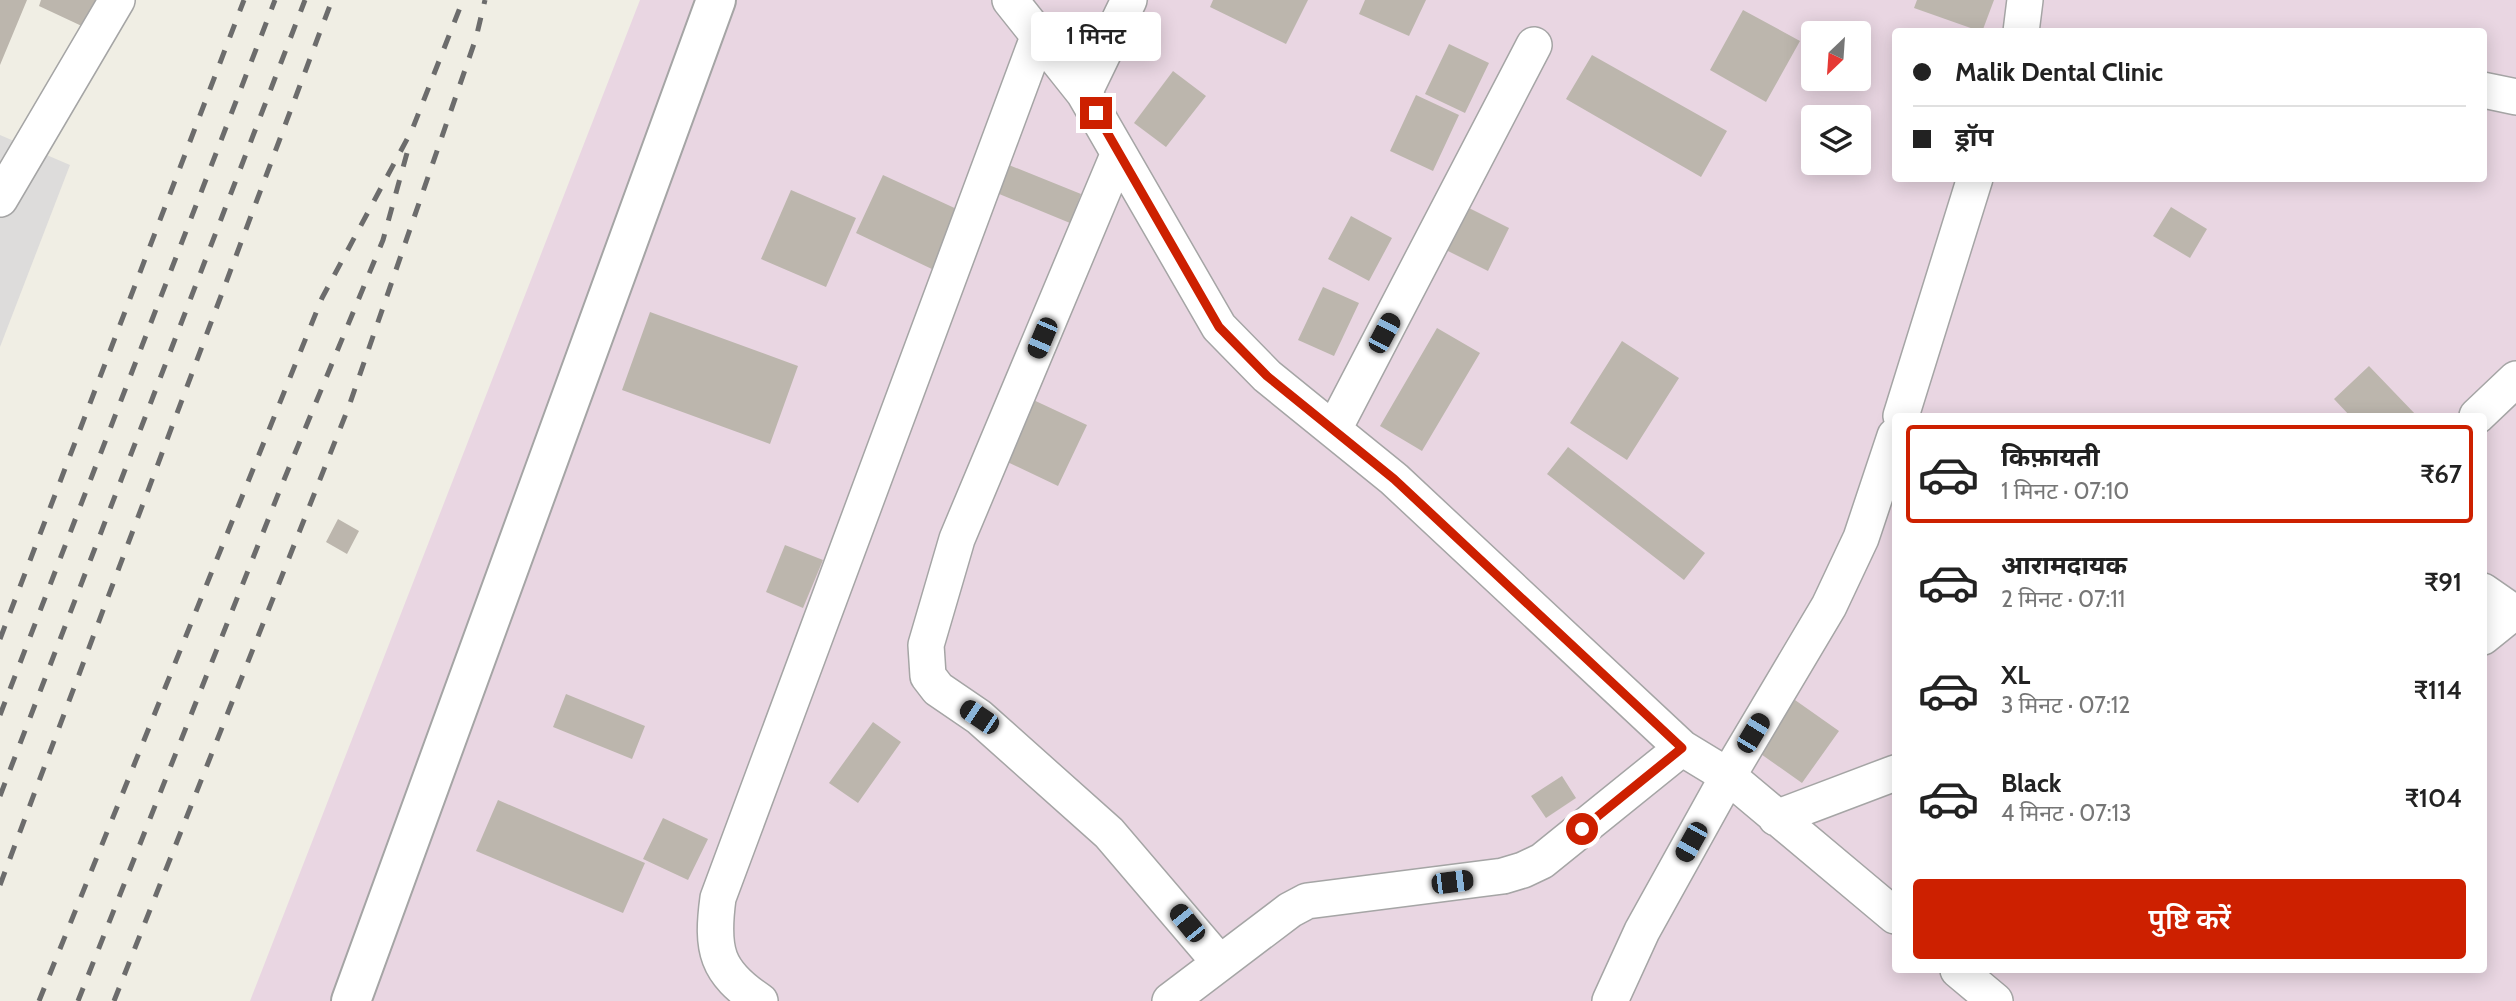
<!DOCTYPE html>
<html lang="hi">
<head>
<meta charset="utf-8">
<style>
  :root { --surface:#fff; --page:#f6f6f6; --text:#222; --muted:#767676; --line:#e0e0e0; --accent:#cd2000 }
  body { margin:0; font-family:Cabin,"Noto Sans Devanagari",sans-serif; background:var(--page); color:var(--text); height:100vh; display:flex; flex-direction:column; font-size:26px; white-space:nowrap }
  * { box-sizing:border-box; margin:0 }
  p { font-size:23px; color:var(--muted) }
  .icon { flex:none; width:38px; height:38px; fill:none; stroke:currentColor; stroke-width:2; stroke-linecap:round; stroke-linejoin:round }
  .map { position:relative; flex:1; overflow:hidden }
  .details { position:absolute; left:1892px; top:413px; width:595px; height:560px; display:flex; flex-direction:column; background:var(--surface); border-radius:7px; box-shadow:0 4px 18px #0003 }
  .details>* { flex:none }
  .hud { position:absolute; left:1892px; top:28px; width:595px; height:154px; border-radius:7px; box-shadow:0 4px 18px #0003; display:grid; align-content:center; height:154px; padding:0 21px; background:var(--surface) }
  .needle { width:46px; rotate:205deg }
  .fabs { position:absolute; left:1801px; top:21px; display:grid; gap:14px }
  .fabs a { display:grid; place-items:center; width:70px; height:70px; border-radius:7px; background:var(--surface); box-shadow:0 4px 18px #0003; font-size:35px }
  .end { position:absolute; width:32px; height:32px; margin:-16px; border:9px solid #cd2000; background:#fff; box-shadow:0 0 0 4px #fff }
  .from { border-radius:50% }
  .bubble { position:absolute; height:49px; border-radius:7px; background:var(--surface); box-shadow:0 4px 18px #0003; font-size:23px; font-weight:600; line-height:49px; text-align:center }
  .car { position:absolute; width:21px; height:42px; margin:-21px -10px; border-radius:9px; box-shadow:0 0 5px 2px #0007; background:linear-gradient(#222 24%,#8ab4d8 0 40%,#222 0 76%,#8ab4d8 0 86%,#222 0) }
  .hud b { display:flex; align-items:center; gap:24px; height:66px; font-size:26px }
  .hud b+b { border-top:2px solid var(--line) }
  .hud i { width:18px; height:18px; background:var(--text) }
  ul { padding:12px 0 0; list-style:none }
  li { display:flex; align-items:center; gap:21px; height:98px; margin:0 14px 10px; padding:0 7px; border:4px solid transparent; border-radius:7px }
  li div { flex:1 }
  li b { display:block; font-size:26px }
  li em { font-style:normal; font-weight:600 }
  li.on { border-color:var(--accent) }
  li>.icon { width:63px; height:63px; stroke-width:1.5 }
  .primary-button { display:flex; gap:14px; margin-top:auto; padding:14px 21px }
  .primary-button a { flex:1; height:80px; border-radius:7px; background:var(--accent); color:#fff; font-size:28px; font-weight:600; line-height:80px; text-align:center }
  .map>svg:first-child { display:block }
  .residential { fill:#dddcdb }
  .industrial { fill:#e9d6e2; fill-rule:evenodd }
  .building { fill:#bcb6ad }
  .lines { fill:none; stroke-linecap:round; stroke-linejoin:round }
  .minor-casing { stroke:#a5a5a5; stroke-width:38 }
  .tertiary-casing { stroke:#a5a5a5; stroke-width:42 }
  .minor { stroke:#fff; stroke-width:35 }
  .tertiary { stroke:#fff; stroke-width:38 }
  .rail { stroke:#6c6c6c; stroke-width:5; stroke-dasharray:14 14; stroke-linecap:butt }
  .route { stroke:#cd2000; stroke-width:9 }
</style>
</head>
<body>
<div class="map">
<svg width="2516" height="1001" viewBox="0 0 2516 1001">
  <rect width="100%" height="100%" fill="#f0eee4"/>
  <path class="residential" d="M0 135 70 165 0 347Z"/>
  <path class="industrial" d="M640 0H2516V1001H250ZM1895 32H2483V178H1895ZM1813 33H1858V79H1813ZM1813 117H1858V163H1813ZM1895 416H2483V970H1895Z"/>
  <path class="building" d="M0 0H27L0 65Z
    M41 0H98L86 28 39 6Z
    M1213 0H1308L1286 44 1210 7Z
    M1365 0H1426L1409 36 1359 14Z
    M1917 0H1994L1982 32 1914 8Z
    M1743 10 1800 41 1766 102 1710 70Z
    M1449 44 1489 63 1465 113 1425 94Z
    M1592 55 1727 131 1701 177 1566 99Z
    M1173 71 1206 96 1166 147 1134 123Z
    M1416 95 1459 115 1433 171 1390 151Z
    M1004 163 1081 194 1070 223 992 191Z
    M883 175 961 211 934 270 856 233Z
    M791 190 856 218 826 287 761 259Z
    M1461 204 1509 228 1488 271 1440 247Z
    M2171 207 2207 229 2190 258 2153 236Z
    M1351 216 1392 238 1369 281 1328 259Z
    M1323 287 1359 303 1334 356 1298 340Z
    M650 312 798 366 770 444 622 390Z
    M1437 328 1480 353 1422 451 1380 426Z
    M1622 341 1679 378 1627 460 1570 423Z
    M2369 366 2417 416H2350L2334 399Z
    M1027 397 1087 425 1058 486 999 458Z
    M1568 447 1705 553 1684 580 1547 474Z
    M338 519 359 531 347 554 326 542Z
    M785 545 823 560 803 608 766 592Z
    M566 694 645 726 632 759 553 727Z
    M1795 700 1839 731 1802 783 1758 752Z
    M873 722 901 742 858 803 829 783Z
    M1562 776 1576 798 1546 818 1531 796Z
    M498 800 645 863 623 913 476 851Z
    M663 818 708 839 688 880 643 859Z"/>
  <g class="lines">
    <defs>
      <path id="minor" d="M1010 0 1084 93 1219 327 1267 376 1394 479 1682 748 1728 776 1895 916
        M2021 32 2025 0
        M2483 90 2516 97
        M1084 93 1129 0
        M1118 155 957 539 926 645 928 676 938 689 979 717 1109 833 1220 963
        M0 199 117 0
        M1901 416 1975 178
        M2477 416 2516 379
        M1334 429 1534 45
        M2483 591 2516 614
        M2483 637 2514 612
        M1776 818 1895 773
        M1958 970 1995 1001
        M760 1001C716 972 711 950 718 898L1038 37
        M1170 1001 1290 910 1307 901 1503 876 1523 870 1542 861 1682 748
        M1610 1001 1642 931 1728 776 1829 606 1861 538 1895 436"/>
      <path id="tertiary" d="M351 1001 716 0"/>
    </defs>
    <use href="#minor" class="minor-casing"/>
    <use href="#tertiary" class="tertiary-casing"/>
    <use href="#minor" class="minor"/>
    <use href="#tertiary" class="tertiary"/>
    <path class="rail" d="M0 639 244 0
      M0 715 275 0
      M0 796 305 0
      M0 885 332 0
      M39 1001 322 298 412 130 463 0
      M78 1001 281 487 383 240 407 153
      M114 1001 349 406 476 38 485 0"/>
  </g>
  <g class="lines">
    <path class="route" d="M1096 113 1219 327 1267 376 1394 479 1682 748 1582 829"/>
  </g>
</svg>
<div class="fabs">
<a><svg class="needle" viewBox="-14 -14 28 28"><path d="M0-13l5 13h-10z" fill="#e53935"/><path d="M0 13l5-13h-10z" fill="#767676"/></svg></a>
<a><svg class="icon" aria-label="layers" viewBox="0 0 24 24"><path d="M12 4l9 5-9 5-9-5zM3 14l9 5 9-5"/></svg></a>
</div>
<i class="end from" style="left:1582px;top:829px"></i>
<i class="end" style="left:1096px;top:113px"></i>
<div class="bubble" style="left:1031px;top:12px;width:130px">1 मिनट</div>
<i class="car" style="left:1384px;top:333px;rotate:28deg"></i>
<i class="car" style="left:1042px;top:338px;rotate:203deg"></i>
<i class="car" style="left:979px;top:717px;rotate:304deg"></i>
<i class="car" style="left:1753px;top:733px;rotate:31deg"></i>
<i class="car" style="left:1691px;top:842px;rotate:209deg"></i>
<i class="car" style="left:1452px;top:882px;rotate:83deg"></i>
<i class="car" style="left:1187px;top:923px;rotate:321deg"></i>
<div class="hud">
<b><i class="from"></i>Malik Dental Clinic</b>
<b><i></i>ड्रॉप</b>
</div>
<section class="details">
<ul>
<li class="on"><svg class="icon" aria-label="car" viewBox="0 0 24 24"><path d="M5 17H2v-5l4-1 3-4h7l3 4 3 1v5h-3M9 17h6M6 11h13"/><circle cx="7" cy="17" r="2"/><circle cx="17" cy="17" r="2"/></svg><div><b>किफ़ायती</b><p>1 मिनट · 07:10</p></div><em>₹67</em></li>
<li><svg class="icon" aria-label="car" viewBox="0 0 24 24"><path d="M5 17H2v-5l4-1 3-4h7l3 4 3 1v5h-3M9 17h6M6 11h13"/><circle cx="7" cy="17" r="2"/><circle cx="17" cy="17" r="2"/></svg><div><b>आरामदायक</b><p>2 मिनट · 07:11</p></div><em>₹91</em></li>
<li><svg class="icon" aria-label="car" viewBox="0 0 24 24"><path d="M5 17H2v-5l4-1 3-4h7l3 4 3 1v5h-3M9 17h6M6 11h13"/><circle cx="7" cy="17" r="2"/><circle cx="17" cy="17" r="2"/></svg><div><b>XL</b><p>3 मिनट · 07:12</p></div><em>₹114</em></li>
<li><svg class="icon" aria-label="car" viewBox="0 0 24 24"><path d="M5 17H2v-5l4-1 3-4h7l3 4 3 1v5h-3M9 17h6M6 11h13"/><circle cx="7" cy="17" r="2"/><circle cx="17" cy="17" r="2"/></svg><div><b>Black</b><p>4 मिनट · 07:13</p></div><em>₹104</em></li>
</ul>
<div class="primary-button"><a>पुष्टि करें</a></div>
</section>
</div>
</body>
</html>
